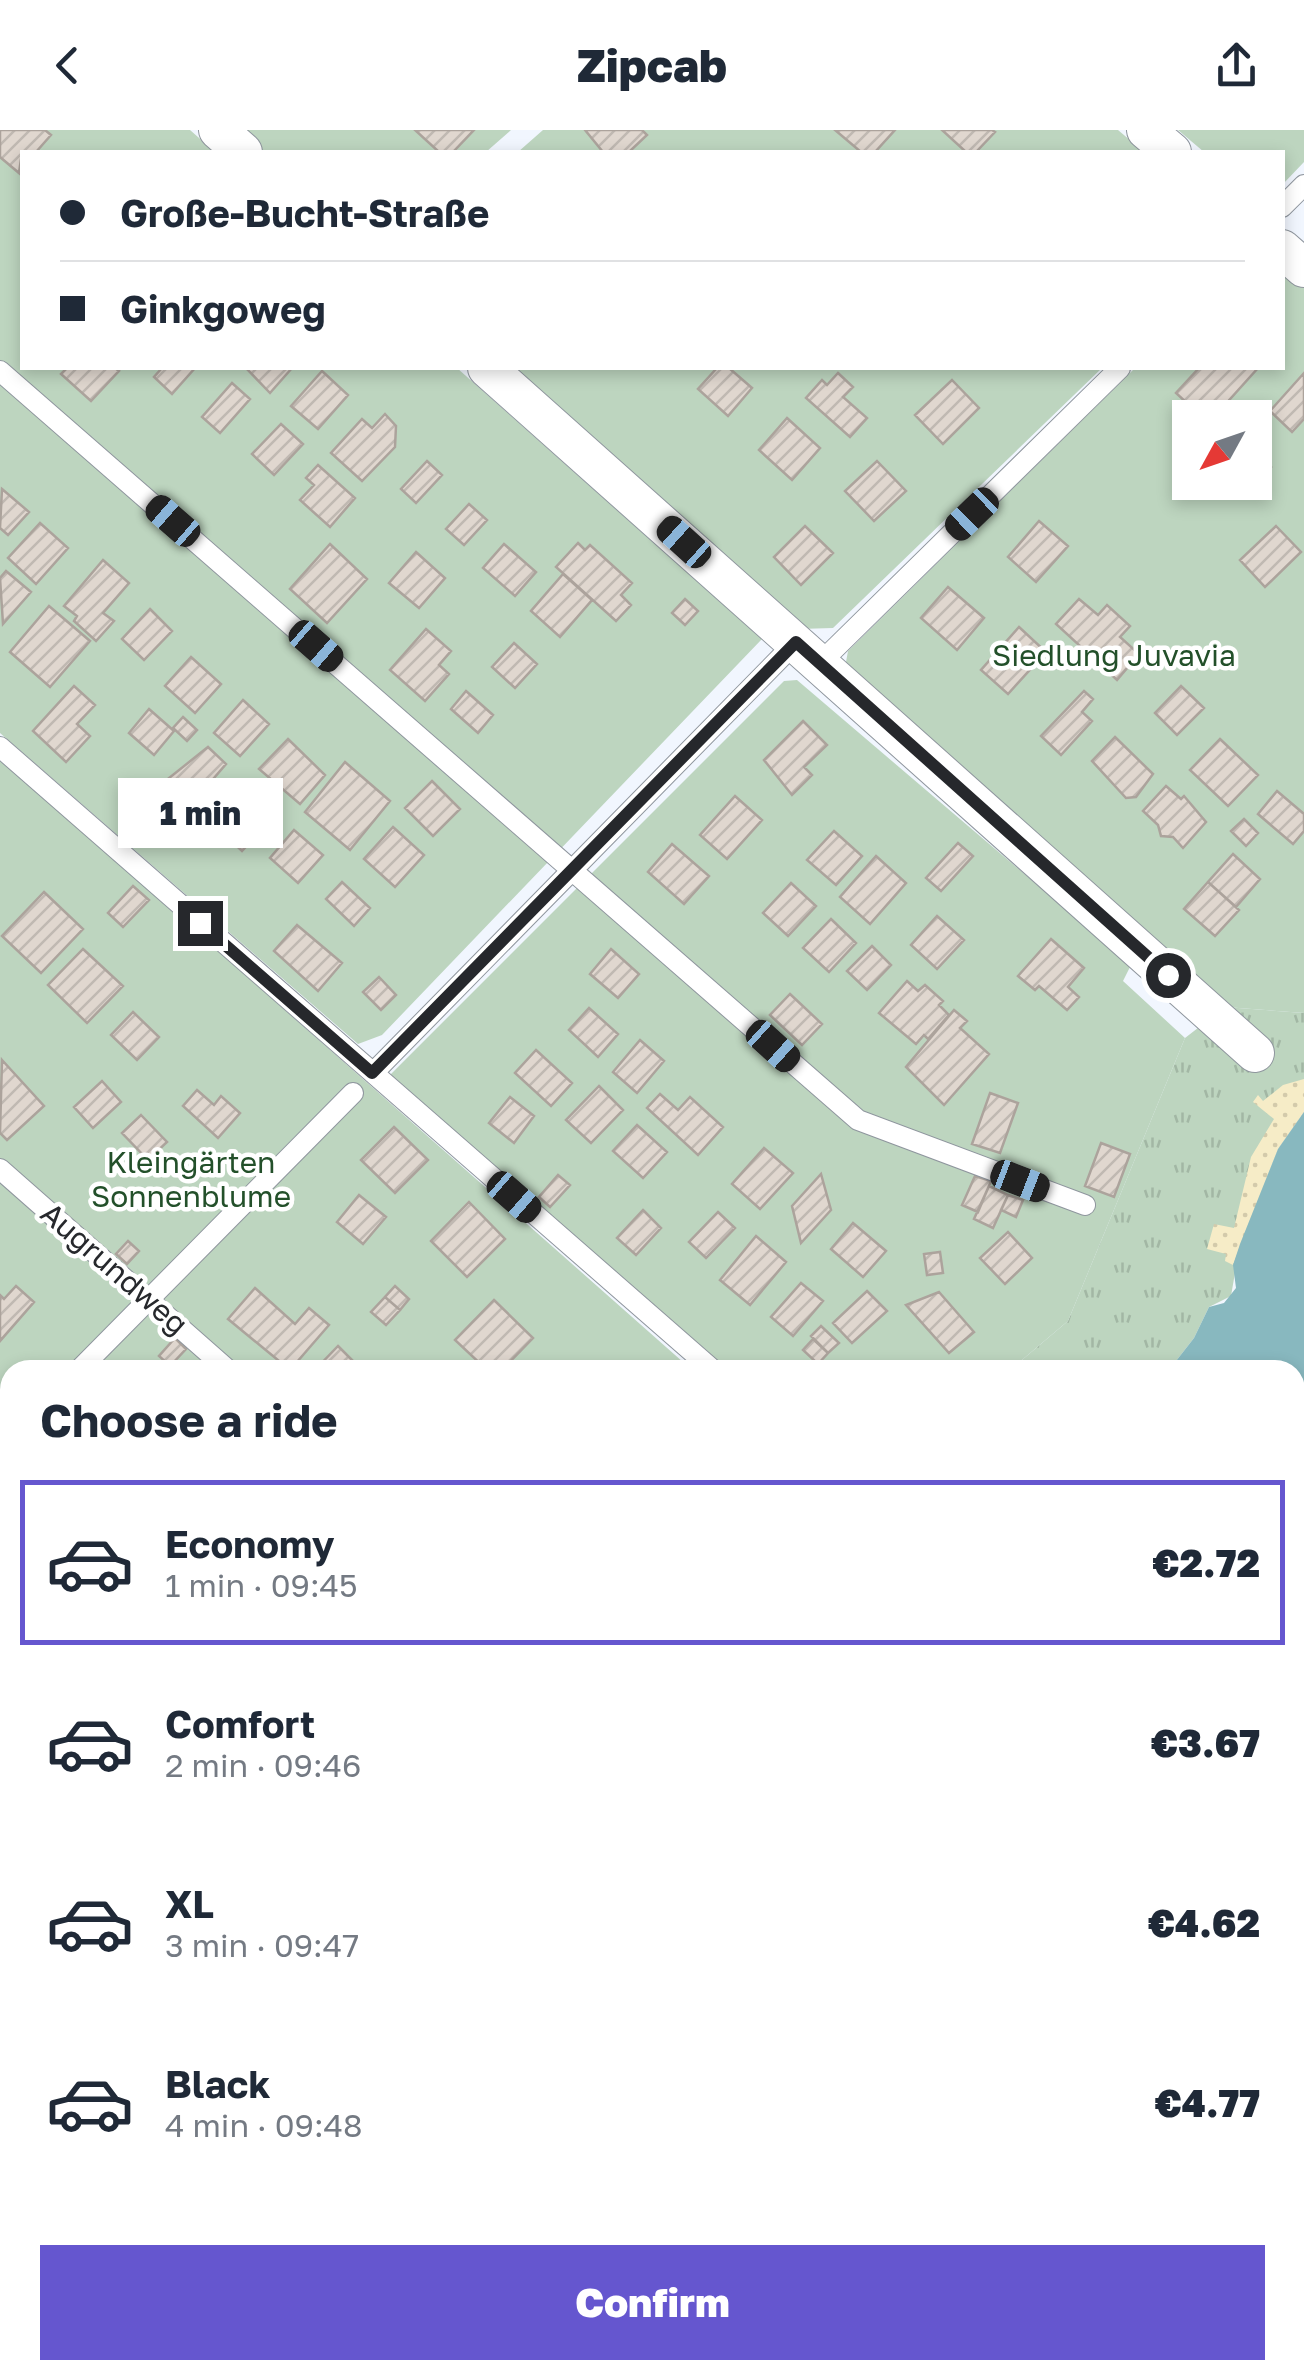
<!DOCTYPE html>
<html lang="en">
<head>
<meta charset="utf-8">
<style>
  :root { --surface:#fff; --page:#f6f6f7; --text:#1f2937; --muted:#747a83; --line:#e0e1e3; --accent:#6556cf }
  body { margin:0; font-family:"Golos Text",sans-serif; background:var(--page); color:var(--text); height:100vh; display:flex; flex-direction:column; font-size:38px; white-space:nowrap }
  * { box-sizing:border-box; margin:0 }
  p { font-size:32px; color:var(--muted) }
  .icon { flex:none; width:55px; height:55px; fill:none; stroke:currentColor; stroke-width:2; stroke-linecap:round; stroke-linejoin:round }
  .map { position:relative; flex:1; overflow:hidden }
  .details { position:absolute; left:0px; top:1230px; width:1305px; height:1020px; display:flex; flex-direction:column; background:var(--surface); border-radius:30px 30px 0 0; box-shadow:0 5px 15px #0003 }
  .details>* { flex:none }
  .hud { position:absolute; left:20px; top:20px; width:1265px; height:220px; border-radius:0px; box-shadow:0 5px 15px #0003; display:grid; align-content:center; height:220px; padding:0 40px; background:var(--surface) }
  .needle { width:65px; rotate:230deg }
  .tools { position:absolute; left:1172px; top:270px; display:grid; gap:20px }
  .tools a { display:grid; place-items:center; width:100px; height:100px; border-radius:0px; background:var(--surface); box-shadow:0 5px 15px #0003; font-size:50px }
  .end { position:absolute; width:45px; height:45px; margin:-22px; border:12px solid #26282c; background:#fff; box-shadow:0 0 0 5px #fff }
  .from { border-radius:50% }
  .bubble { position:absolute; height:70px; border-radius:0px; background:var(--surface); box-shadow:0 5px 15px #0003; font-size:32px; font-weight:800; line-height:70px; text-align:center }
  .car { position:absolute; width:30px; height:60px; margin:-30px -15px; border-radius:12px; box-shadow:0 0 8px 2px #0007; background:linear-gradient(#222 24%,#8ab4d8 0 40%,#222 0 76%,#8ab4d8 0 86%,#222 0) }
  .hud b { display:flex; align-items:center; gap:35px; height:95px; font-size:38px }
  .hud b+b { border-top:2px solid var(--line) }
  .hud i { width:25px; height:25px; background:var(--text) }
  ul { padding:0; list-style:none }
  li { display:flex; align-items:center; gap:30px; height:165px; margin:0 20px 15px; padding:0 20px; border:5px solid transparent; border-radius:0px }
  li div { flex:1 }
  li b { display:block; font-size:38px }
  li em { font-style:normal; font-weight:800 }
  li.selected { border-color:var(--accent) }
  li>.icon { width:90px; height:90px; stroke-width:1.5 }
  h2 { padding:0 40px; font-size:45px; line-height:120px }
  .cta { display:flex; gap:20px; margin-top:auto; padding:20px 40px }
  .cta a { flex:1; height:115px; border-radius:0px; background:var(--accent); color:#fff; font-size:40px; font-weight:800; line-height:115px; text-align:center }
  header { display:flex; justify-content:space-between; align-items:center; height:130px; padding:0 40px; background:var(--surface); font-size:45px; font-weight:800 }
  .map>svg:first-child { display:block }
  .grass { fill:url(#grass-tufts) }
  .sand { fill:url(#sand-dots) }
  .garden { fill:#bdd5bf; fill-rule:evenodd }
  .water { fill:#88b8bf }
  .building { fill:url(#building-hatch); stroke:#aca39c; stroke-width:2.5 }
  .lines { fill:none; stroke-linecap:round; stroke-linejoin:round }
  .lane-casing { stroke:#8f969e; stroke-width:22 }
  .street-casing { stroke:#8f969e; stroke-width:40 }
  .lane { stroke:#fff; stroke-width:20 }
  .street { stroke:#fff; stroke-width:38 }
  .route { stroke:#26282c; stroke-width:12 }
  .labels { text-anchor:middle; stroke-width:9; stroke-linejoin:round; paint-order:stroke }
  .park-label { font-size:30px; fill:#23502a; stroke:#fff }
  .street-label { font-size:30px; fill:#26282c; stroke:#fff }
</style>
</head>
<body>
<header><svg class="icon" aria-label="back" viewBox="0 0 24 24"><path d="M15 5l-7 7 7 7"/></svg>Zipcab<svg class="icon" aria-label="share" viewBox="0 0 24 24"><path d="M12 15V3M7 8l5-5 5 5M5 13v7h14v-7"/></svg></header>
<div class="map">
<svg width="1304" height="2250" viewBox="0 0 1304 2250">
  <defs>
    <pattern id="grass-tufts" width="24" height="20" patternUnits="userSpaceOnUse" patternTransform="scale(2.5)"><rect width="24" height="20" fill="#bdd5bf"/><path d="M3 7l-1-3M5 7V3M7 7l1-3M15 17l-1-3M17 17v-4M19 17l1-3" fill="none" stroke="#a2b7a4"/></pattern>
    <pattern id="sand-dots" width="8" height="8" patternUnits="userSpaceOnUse" patternTransform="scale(2.5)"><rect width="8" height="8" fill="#f6ecc7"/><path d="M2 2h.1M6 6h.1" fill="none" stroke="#d3caab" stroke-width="1.8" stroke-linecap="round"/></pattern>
    <pattern id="building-hatch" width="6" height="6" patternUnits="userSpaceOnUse" patternTransform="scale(2.5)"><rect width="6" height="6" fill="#e0d7cf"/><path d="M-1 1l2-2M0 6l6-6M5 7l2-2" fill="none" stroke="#c0b9b2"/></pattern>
  </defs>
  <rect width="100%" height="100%" fill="#f1f6fe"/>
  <path class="grass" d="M1225 877 1304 883V982L1278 1019 1240 1114 1231 1166 1209 1177 1194 1208 1169 1240H1010L1068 1191 1185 908Z
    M10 2079V2230L0 2241V2088Z"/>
  <path class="sand" d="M1304 949V982L1278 1019 1233 1135 1225 1131 1226 1124 1207 1119 1214 1094 1234 1098 1251 1027 1274 989 1253 972 1258 965 1263 971 1283 955Z"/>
  <path class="garden" d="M0 0H190L215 22H22V238H457L762 509 382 905 358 914 0 603Z
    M237 0H511L486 22H262Z
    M543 0H1118L1144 22H518Z
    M1178 0H1304V32L1283 54 1282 22H1204Z
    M1283 132 1304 151V883L1225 877 844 543 848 521 1135 238H1282ZM1190 288H1255V352H1190Z
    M506 238H1102L833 498 799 499Z
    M797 550 1131 835 1123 851 1185 908 1068 1191 1010 1240H729L389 946 784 551Z
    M0 628 692 1240H10V1707L0 1698Z"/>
  <path class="water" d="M1304 982V2250H0V2241L10 2230V2240H1295V1240H1169L1194 1208 1209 1177 1224 1173 1236 1158 1233 1135 1240 1114 1278 1019Z"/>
  <path class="building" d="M0 0H45L51 5 36 22H22L19 43 0 27Z
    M415 0H474L453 22H439Z
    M585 0H642L647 5 629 22H603Z
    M835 0H895L875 22H861Z
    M942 0H992L995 2 976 22H966Z
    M67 238H115L119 241 91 271 61 244Z
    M162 238H195L172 264 154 247Z
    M246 238H292L270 263Z
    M717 238H729L752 258 728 286 698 259Z
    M1199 238H1258L1213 288H1203L1176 263Z
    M322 241 348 265 318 299 291 276Z
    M838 243 853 257 843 267 867 288 850 307 806 268 822 250 827 255Z
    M1304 243V289L1292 302 1270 281Z
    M952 250 979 278 943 314 915 285Z
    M232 253 250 269 220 303 202 287Z
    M385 284 396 296 395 317 362 351 331 323 362 289 372 298Z
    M787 288 820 318 792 350 759 320Z
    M281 294 303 314 274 345 252 324Z
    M1255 322 1271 337 1244 367 1228 352H1255Z
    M427 331 442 345 416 373 401 359Z
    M877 331 906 361 874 391 845 361Z
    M318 335 355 368 330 397 300 370 314 355 306 348Z
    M2 359 29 382 8 405 0 398Z
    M469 374 487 390 464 415 446 399Z
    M1039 391 1068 416 1036 452 1008 427Z
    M40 393 68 418 36 454 8 428Z
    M805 396 833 423 801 455 774 427Z
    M1276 396 1301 422 1265 457 1240 430Z
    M578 413 585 420 590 415 632 453 621 465 631 475 616 491 556 437Z
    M330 414 367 449 327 493 290 459Z
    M504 414 536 442 515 466 483 438Z
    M416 422 445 448 419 478 389 453Z
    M103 430 129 453 103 483 114 491 96 511 74 491 77 486 64 476Z
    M6 441 31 462 3 494 0 448Z
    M563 444 592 470 560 507 531 481Z
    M948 457 984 488 957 520 921 488Z
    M685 469 698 481 685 495 672 483Z
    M1079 469 1098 485 1107 475 1130 496 1120 507 1139 524 1117 550 1056 494Z
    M49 476 90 511 50 557 10 522Z
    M150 479 172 501 144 530 122 509Z
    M1019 497 1046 522 1008 564 981 540Z
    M426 499 451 521 439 535 449 544 425 571 390 540Z
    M514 513 537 534 515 558 492 537Z
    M191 527 221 554 195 583 165 556Z
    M74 556 95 575 77 594 90 606 66 632 33 601Z
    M1181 556 1204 578 1177 605 1155 583Z
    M466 561 493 585 478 603 451 579Z
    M1084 561 1093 569 1082 582 1092 591 1061 625 1041 606Z
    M243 570 269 594 240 626 214 603Z
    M149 579 174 601 154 625 129 603Z
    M183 587 197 600 187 611 173 598Z
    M803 591 827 615 804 637 812 645 792 665 764 630Z
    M1115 607 1153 644 1136 667 1126 668 1092 631Z
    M288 609 325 645 300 674 259 639Z
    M1220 609 1258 645 1228 676 1190 640Z
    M208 617 226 634 189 677 164 652Z
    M345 632 390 671 350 720 305 682Z
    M432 651 460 679 433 706 405 678Z
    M1166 656 1181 669 1184 666 1206 692 1183 718 1173 707 1161 706 1158 695 1143 681Z
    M251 659 277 683 242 721 206 687 225 666 235 676Z
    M1277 661 1304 684V701L1293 714 1258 684Z
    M735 666 762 690 727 729 700 705Z
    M1244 689 1258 703 1246 716 1231 701Z
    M393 697 424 725 395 757 364 729Z
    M294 700 323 725 298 753 270 728Z
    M834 701 862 726 836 755 807 730Z
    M958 713 973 726 941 761 926 748Z
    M672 714 709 746 684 774 648 742Z
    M1233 724 1260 749 1236 777 1208 752Z
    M876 726 906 753 870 794 840 767Z
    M342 752 370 778 354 796 326 769Z
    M1208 752 1239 780 1215 806 1184 779Z
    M791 753 816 776 788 806 763 783Z
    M133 756 149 770 123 797 108 783Z
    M44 762 83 799 41 843 2 806Z
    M937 786 964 810 937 839 911 815Z
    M831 789 856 813 829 842 803 818Z
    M297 795 342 833 318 861 274 821Z
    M1051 809 1084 838 1068 857 1079 867 1067 880 1039 856 1035 860 1018 846Z
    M872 816 891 835 867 860 847 841Z
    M83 819 123 856 87 893 48 855Z
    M611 819 639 844 618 868 590 844Z
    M379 847 396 865 381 880 363 862Z
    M907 851 918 861 925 855 943 871 939 875 949 885 928 909 924 905 916 914 879 883Z
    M790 864 822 894 802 915 770 885Z
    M589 878 618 904 598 927 569 900Z
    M954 880 967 891 960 898 989 924 944 975 906 937Z
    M133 882 159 907 137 930 111 905Z
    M640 910 664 931 637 963 613 942Z
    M536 920 572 953 551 976 515 943Z
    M2 930 44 976 7 1010 0 1003Z
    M102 951 121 972 93 998 74 977Z
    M599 956 623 980 591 1013 566 990Z
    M197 960 214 975 221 966 240 983 218 1008 183 976Z
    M990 963 1018 973 1000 1023 972 1014Z
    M660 964 678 980 690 967 723 997 698 1025 647 978Z
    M510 967 534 986 514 1013 489 993Z
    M141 985 167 1012 148 1030 122 1003Z
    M637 995 667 1022 643 1048 613 1021Z
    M394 997 428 1030 395 1063 361 1030Z
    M1101 1013 1130 1024 1114 1067 1085 1056Z
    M764 1018 793 1043 760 1079 732 1054Z
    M821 1044 831 1080 801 1113 792 1076Z
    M558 1045 570 1055 550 1077 539 1067Z
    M975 1046 991 1051 978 1082 962 1075Z
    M989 1056 1008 1065 993 1098 974 1089Z
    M359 1065 386 1087 363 1114 337 1092Z
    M1008 1065 1023 1070 1016 1087 1001 1080Z
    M469 1072 505 1109 467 1147 431 1111Z
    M643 1080 661 1098 636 1125 617 1108Z
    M718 1082 735 1098 706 1128 689 1112Z
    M853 1093 886 1121 863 1147 831 1119Z
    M1008 1102 1032 1128 1005 1154 980 1128Z
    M756 1106 786 1132 750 1175 720 1150Z
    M128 1111 139 1121 127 1134 116 1124Z
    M940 1122 943 1143 927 1145 924 1124Z
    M801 1153 823 1171 793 1206 771 1187Z
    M16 1156 34 1172 0 1211V1165L4 1169Z
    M395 1156 409 1169 400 1180 385 1167Z
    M255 1158 295 1194 309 1178 329 1195 290 1240 228 1189Z
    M867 1161 887 1181 852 1213 833 1193Z
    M939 1162 974 1202 949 1223 906 1175Z
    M385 1167 400 1180 386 1195 371 1182Z
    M494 1170 533 1208 502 1240H487L455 1210Z
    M821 1196 839 1213 828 1223 811 1206Z
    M175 1208 186 1219 170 1236 159 1226Z
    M813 1209 828 1223 818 1234 803 1220Z
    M338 1216 362 1240H315Z
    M10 1405V1442L0 1433V1417Z
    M0 1626 10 1635V1650L0 1661Z"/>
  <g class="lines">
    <defs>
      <path id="lane" d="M1282 77 1304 55
        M0 241 858 990 1085 1075
        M821 532 1120 238
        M0 617 713 1240
        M373 943 796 512
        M0 1039 228 1240
        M79 1240 353 963
        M0 1321 10 1310
        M0 1680 10 1689"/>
      <path id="street" d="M218 0 243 22
        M1146 0 1172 22
        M1282 119 1304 138
        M487 238 1255 923"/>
    </defs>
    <use href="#lane" class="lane-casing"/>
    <use href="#street" class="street-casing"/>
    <use href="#lane" class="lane"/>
    <use href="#street" class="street"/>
  </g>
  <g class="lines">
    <path class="route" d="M200 793 372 943 796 512 1168 845"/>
  </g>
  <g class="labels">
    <g class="park-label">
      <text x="1114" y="536">Siedlung Juvavia</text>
      <text x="191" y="1043">Kleingärten<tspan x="191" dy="34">Sonnenblume</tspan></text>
    </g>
    <g class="street-label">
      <text transform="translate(114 1139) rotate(41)" y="10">Augrundweg</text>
    </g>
  </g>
</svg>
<div class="tools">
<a><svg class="needle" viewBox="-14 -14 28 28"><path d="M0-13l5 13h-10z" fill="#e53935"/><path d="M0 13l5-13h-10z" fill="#747a83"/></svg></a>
</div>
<i class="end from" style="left:1168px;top:845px"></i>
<i class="end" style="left:200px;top:793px"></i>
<div class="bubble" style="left:118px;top:648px;width:165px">1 min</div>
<i class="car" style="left:972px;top:384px;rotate:226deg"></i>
<i class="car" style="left:173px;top:391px;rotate:311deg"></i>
<i class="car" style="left:684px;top:412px;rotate:312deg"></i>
<i class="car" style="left:316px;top:516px;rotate:131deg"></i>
<i class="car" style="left:773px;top:916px;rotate:132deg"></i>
<i class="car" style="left:1020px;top:1051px;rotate:111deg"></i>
<i class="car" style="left:514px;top:1067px;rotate:131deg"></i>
<div class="hud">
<b><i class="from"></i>Große-Bucht-Straße</b>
<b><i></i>Ginkgoweg</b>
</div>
<section class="details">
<h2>Choose a ride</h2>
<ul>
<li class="selected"><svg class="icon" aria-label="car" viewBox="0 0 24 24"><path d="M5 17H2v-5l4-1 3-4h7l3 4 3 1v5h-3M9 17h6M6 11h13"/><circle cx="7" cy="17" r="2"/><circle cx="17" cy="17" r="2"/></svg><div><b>Economy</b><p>1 min · 09:45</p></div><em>€2.72</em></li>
<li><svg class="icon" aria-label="car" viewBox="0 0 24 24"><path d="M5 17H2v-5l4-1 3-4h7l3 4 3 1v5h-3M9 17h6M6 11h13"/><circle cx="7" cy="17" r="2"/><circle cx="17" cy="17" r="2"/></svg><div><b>Comfort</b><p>2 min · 09:46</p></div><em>€3.67</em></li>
<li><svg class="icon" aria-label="car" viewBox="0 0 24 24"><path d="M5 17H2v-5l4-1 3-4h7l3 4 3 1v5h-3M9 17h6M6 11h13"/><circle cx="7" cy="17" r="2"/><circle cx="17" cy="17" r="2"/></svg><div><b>XL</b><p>3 min · 09:47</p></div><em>€4.62</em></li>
<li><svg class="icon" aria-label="car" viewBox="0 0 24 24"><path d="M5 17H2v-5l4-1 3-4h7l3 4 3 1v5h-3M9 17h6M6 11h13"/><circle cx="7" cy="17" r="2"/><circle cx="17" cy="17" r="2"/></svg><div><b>Black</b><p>4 min · 09:48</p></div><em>€4.77</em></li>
</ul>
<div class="cta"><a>Confirm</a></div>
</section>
</div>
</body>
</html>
